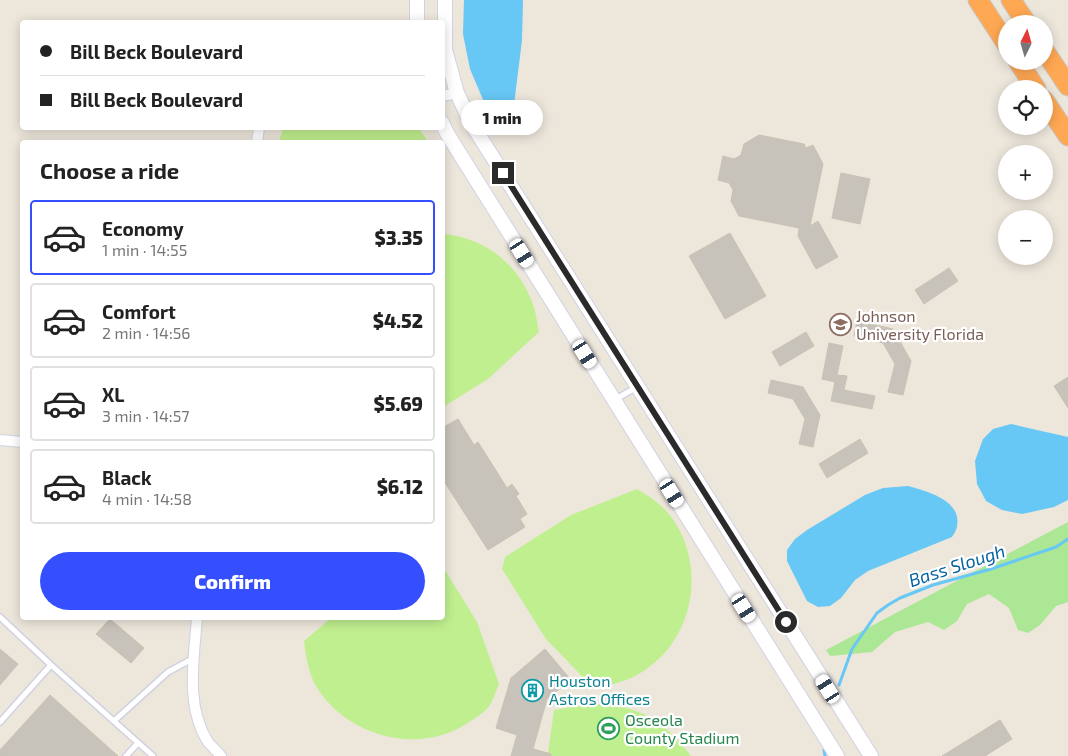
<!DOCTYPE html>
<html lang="en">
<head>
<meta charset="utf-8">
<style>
  :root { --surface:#fff; --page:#f2f2f2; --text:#222; --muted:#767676; --line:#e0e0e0; --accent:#354fff }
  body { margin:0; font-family:"Exo 2",sans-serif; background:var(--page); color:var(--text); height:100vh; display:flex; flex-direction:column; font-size:19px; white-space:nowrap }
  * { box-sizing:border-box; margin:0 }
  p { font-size:16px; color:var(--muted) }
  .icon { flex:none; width:28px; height:28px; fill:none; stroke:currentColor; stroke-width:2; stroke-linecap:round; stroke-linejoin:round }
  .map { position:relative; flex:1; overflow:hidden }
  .drawer { position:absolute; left:20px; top:140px; width:425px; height:480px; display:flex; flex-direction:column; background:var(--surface); border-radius:5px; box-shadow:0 2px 12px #0003 }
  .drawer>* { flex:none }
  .banner { position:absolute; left:20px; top:20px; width:425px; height:110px; border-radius:5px; box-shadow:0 2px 12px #0003; display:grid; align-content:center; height:110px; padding:0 20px; background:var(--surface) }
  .needle { width:32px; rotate:5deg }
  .fabs { position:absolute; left:998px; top:15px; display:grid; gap:10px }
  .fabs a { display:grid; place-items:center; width:55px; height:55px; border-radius:50%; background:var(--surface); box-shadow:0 2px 12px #0003; font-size:25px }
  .end { position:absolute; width:22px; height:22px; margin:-11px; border:6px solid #2a2a2a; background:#fff; box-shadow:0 0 0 2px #fff }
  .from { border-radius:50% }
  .bubble { position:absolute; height:35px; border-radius:18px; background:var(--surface); box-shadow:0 2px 12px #0003; font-size:16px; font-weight:800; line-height:35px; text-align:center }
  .car { position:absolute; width:15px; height:30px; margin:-15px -8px; border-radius:6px; box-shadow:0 0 4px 1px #0007; background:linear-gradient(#fff 24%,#345 0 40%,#fff 0 76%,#345 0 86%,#fff 0) }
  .banner b { display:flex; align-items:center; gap:18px; height:48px; font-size:19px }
  .banner b+b { border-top:1px solid var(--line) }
  .banner i { width:12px; height:12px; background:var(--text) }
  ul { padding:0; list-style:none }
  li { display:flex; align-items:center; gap:15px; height:75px; margin:0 10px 8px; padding:0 10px; border:2px solid var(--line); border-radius:5px }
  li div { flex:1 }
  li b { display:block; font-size:19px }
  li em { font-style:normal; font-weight:800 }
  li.selected { border-color:var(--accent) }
  li>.icon { width:45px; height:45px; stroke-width:1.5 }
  h2 { padding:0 20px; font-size:22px; line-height:60px }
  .primary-button { display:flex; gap:10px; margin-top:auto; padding:10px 20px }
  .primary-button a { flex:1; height:58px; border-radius:30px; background:var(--accent); color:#fff; font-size:20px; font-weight:800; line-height:58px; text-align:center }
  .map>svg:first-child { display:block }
  .green { fill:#abe794 }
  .pitch { fill:#c0ef8f }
  .water { fill:#67c7f5 }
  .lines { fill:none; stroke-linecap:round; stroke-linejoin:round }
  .stream { stroke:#67c7f5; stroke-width:3 }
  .building { fill:#c8c3ba; stroke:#c8c2b4 }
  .lane-casing { stroke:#d0d2e4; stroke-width:8 }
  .street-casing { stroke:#d0d2e4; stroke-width:12 }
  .secondary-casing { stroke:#d0d2e4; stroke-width:16 }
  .highway-casing { stroke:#c8c8c8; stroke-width:21 }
  .lane { stroke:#fff; stroke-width:5 }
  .street { stroke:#fff; stroke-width:10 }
  .secondary { stroke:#fff; stroke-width:14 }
  .highway { stroke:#ffa853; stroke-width:19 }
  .route { stroke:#2a2a2a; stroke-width:6 }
  .labels { text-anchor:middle; stroke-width:4.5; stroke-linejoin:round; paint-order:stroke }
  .education-label { font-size:16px; fill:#785e54; stroke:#fff; text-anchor:start }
  .culture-label { font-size:16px; fill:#0d838f; stroke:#fff; text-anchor:start }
  .leisure-label { font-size:16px; fill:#27864d; stroke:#fff; text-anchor:start }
  .water-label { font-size:18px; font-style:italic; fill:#0663a2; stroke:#fff }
</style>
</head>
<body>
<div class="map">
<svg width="1068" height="756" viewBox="0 0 1068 756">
  <rect width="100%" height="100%" fill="#ede6db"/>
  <path class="green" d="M1068 522V602L1056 606 1040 625 1028 633 1018 630 1009 608 989 594 967 604 957 621 944 630 928 622 895 632 872 652 830 656 826 650Z"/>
  <path class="pitch" d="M283 128H419L428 142H279Z
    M443 234C484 237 518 264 532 302 536 311 537 322 539 332L488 379 443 407Z
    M637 489C650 497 663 505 672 518 709 570 692 647 635 676 622 683 606 686 591 687L578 672 546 639 502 569 505 557 571 515Z
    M443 567 477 622 499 684C496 690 494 699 490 705 484 713 474 719 466 724 416 756 345 735 316 686 308 672 306 656 304 641L331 618H442Z
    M590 704C637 704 663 719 691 756H511L515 743 548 753 554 710Z"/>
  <path class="water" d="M464 0H523L522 40 513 113 510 121 502 122 490 116 470 69 463 34Z
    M1011 424 1068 437V500L1054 507 1022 514 1002 510 986 501 977 484 975 461 983 439 993 429Z
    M908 486C926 491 962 500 957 526 957 529 954 534 952 537L868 571 855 580 841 598 830 606 818 607 807 601 787 561V550L795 539 807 530 865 495 883 488Z"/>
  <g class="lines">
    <path class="stream" d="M839 685 852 649 877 613 888 605 900 598 933 585 991 569 1056 547 1068 539
      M824 750 825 756"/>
  </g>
  <path class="building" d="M759 135 804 144 806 148 813 145 823 164 810 226 818 221 838 257 816 269 798 236 799 228 739 216 731 201 733 190 729 183 718 180 723 156 734 159 741 155 744 144Z
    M841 173 870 179 860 224 832 218Z
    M730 233 766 296 725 319 689 256Z
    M949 268 958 281 924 304 915 290Z
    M857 321 893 329 911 361 903 395 888 392 895 364 883 343 854 336Z
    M806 332 814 346 780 366 772 352Z
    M829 343 843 346 837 375 847 376 844 390 875 396 872 409 831 401 835 382 822 379Z
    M1068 377V408L1054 386Z
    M771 380 803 387 820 415 813 447 799 444 805 419 793 399 768 393Z
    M458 419 474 445 478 442 507 488 512 484 519 494 516 496 527 514 520 519 525 527 488 550 442 478V428Z
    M860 439 868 453 827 478 819 464Z
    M110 619 144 648 131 663 96 634Z
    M0 649 18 664 0 685Z
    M545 649 571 680 547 699 533 749 551 754V756H511L517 735 496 728 511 678Z
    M50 695 118 756H0V750Z
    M1000 720 1012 739 985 756H942Z"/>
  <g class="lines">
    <defs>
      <path id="lane" d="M614 400 637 387
        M0 617 51 665 153 756
        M114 721 168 672 194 658
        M0 722 51 665
        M126 756 138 743"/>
      <path id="street" d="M442 96 457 93
        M257 142 259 128
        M0 440 22 442
        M197 618C194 658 185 706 208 742 212 747 217 751 221 756"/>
      <path id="secondary" d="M445 0V50L457 93 471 123 871 756
        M417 22V0
        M442 123 448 135 837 756"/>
      <path id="highway" d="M978 0 1006 43
        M1011 0 1027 24
        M1044 50 1068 86
        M1018 61 1036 89
        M1044 100 1068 136"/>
    </defs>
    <use href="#lane" class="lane-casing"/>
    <use href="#street" class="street-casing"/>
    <use href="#secondary" class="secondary-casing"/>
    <use href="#highway" class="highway-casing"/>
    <use href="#lane" class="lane"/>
    <use href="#street" class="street"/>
    <use href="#secondary" class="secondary"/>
    <use href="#highway" class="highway"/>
  </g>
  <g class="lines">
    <path class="route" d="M503 173 786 622"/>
  </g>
  <defs>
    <symbol id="university-ring" viewBox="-11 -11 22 22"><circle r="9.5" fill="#fff" stroke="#8d6e63" stroke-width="1.5"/><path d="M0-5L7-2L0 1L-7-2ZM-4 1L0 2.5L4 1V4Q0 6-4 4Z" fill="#8d6e63"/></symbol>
    <symbol id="building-ring" viewBox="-11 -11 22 22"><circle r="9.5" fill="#fff" stroke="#0f9aa8" stroke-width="1.5"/><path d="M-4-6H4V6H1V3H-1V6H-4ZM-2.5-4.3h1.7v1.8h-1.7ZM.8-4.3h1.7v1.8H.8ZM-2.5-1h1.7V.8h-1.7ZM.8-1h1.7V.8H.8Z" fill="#0f9aa8"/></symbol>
    <symbol id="stadium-ring" viewBox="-11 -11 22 22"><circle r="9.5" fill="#fff" stroke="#2e9e5b" stroke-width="1.5"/><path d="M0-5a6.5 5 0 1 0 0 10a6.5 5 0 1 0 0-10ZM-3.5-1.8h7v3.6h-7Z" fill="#2e9e5b"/></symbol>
  </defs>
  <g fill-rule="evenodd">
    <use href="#university-ring" x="828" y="312" width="25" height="25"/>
    <use href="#building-ring" x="520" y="678" width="25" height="25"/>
    <use href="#stadium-ring" x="596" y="716" width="25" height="25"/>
  </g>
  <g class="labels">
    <g class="education-label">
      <text x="856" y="322">Johnson<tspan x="856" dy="18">University Florida</tspan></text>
    </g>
    <g class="culture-label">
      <text x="549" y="687">Houston<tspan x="549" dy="18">Astros Offices</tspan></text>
    </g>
    <g class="leisure-label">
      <text x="625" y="726">Osceola<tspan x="625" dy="18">County Stadium</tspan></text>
    </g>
    <g class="water-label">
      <text transform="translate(957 566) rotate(-18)" y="6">Bass Slough</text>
    </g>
  </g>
</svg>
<div class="fabs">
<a><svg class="needle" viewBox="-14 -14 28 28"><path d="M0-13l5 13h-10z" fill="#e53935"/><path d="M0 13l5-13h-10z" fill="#767676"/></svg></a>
<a><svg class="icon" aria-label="locate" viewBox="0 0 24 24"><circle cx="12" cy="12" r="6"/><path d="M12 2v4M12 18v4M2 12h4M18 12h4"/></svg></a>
<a>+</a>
<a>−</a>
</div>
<i class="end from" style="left:786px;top:622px"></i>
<i class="end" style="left:503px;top:173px"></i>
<div class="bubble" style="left:461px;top:100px;width:82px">1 min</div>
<i class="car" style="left:522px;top:253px;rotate:148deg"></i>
<i class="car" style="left:585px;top:354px;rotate:148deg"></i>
<i class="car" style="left:672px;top:493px;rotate:148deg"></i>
<i class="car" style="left:744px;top:608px;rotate:148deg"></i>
<i class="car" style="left:828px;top:689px;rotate:328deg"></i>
<div class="banner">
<b><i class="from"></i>Bill Beck Boulevard</b>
<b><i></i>Bill Beck Boulevard</b>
</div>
<section class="drawer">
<h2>Choose a ride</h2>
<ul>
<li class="selected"><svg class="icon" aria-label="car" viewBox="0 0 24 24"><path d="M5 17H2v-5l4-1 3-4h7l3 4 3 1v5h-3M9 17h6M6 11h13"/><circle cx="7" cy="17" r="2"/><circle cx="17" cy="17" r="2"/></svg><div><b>Economy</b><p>1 min · 14:55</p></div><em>$3.35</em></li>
<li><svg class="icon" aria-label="car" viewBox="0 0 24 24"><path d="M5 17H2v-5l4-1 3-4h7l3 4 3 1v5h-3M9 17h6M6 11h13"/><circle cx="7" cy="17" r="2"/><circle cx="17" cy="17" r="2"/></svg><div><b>Comfort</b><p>2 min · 14:56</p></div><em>$4.52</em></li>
<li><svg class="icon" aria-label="car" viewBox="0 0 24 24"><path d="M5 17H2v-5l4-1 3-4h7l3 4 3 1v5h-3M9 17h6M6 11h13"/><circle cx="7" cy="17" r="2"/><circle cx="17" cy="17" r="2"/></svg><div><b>XL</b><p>3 min · 14:57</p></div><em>$5.69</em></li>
<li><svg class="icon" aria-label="car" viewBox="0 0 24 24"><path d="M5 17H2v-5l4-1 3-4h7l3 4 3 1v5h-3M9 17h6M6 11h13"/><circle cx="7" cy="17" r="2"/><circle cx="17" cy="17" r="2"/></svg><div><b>Black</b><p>4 min · 14:58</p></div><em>$6.12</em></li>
</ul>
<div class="primary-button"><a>Confirm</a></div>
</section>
</div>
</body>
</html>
